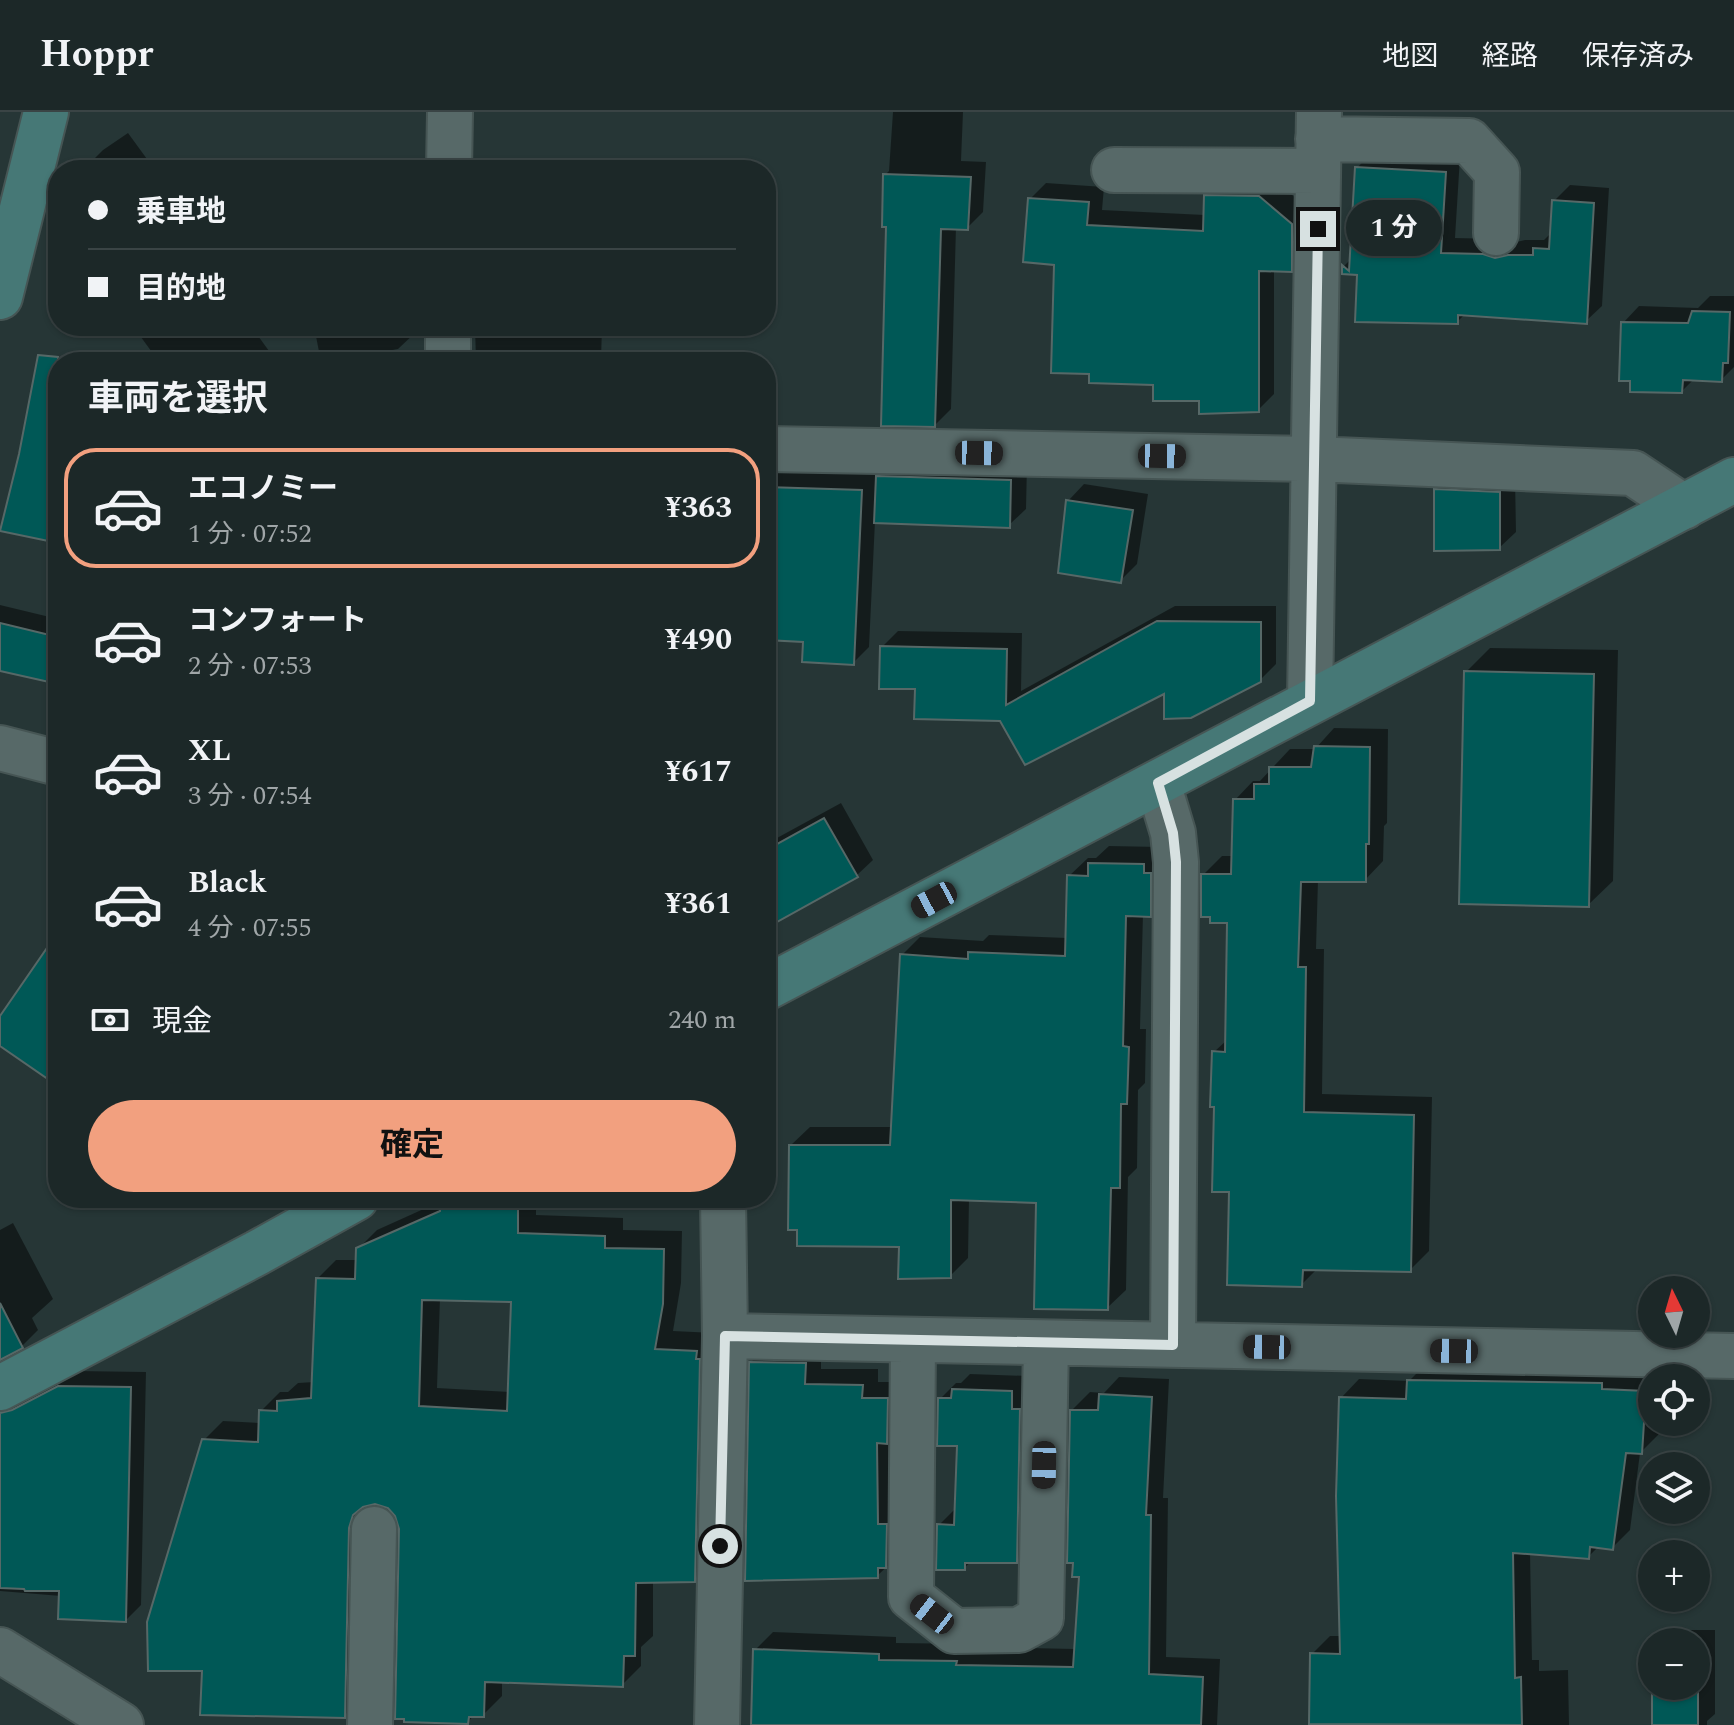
<!DOCTYPE html>
<html lang="ja">
<head>
<meta charset="utf-8">
<style>
  :root { --surface:#1c2828; --page:#293434; --text:#f1f3f6; --muted:#a0a6a8; --line:#3a4445; --accent:#f2a07f }
  body { margin:0; font-family:Spectral,"Noto Sans JP",serif; background:var(--page); color:var(--text); height:100vh; display:flex; flex-direction:column; font-size:30px; white-space:nowrap }
  * { box-sizing:border-box; margin:0 }
  p { font-size:26px; color:var(--muted) }
  .icon { flex:none; width:44px; height:44px; fill:none; stroke:currentColor; stroke-width:2; stroke-linecap:round; stroke-linejoin:round }
  .map { position:relative; flex:1; overflow:hidden }
  .sheet { position:absolute; left:48px; top:240px; width:728px; height:856px; display:flex; flex-direction:column; background:var(--surface); border-radius:32px; box-shadow:0 2px 6px #0004,0 0 0 2px var(--line) }
  .sheet>* { flex:none }
  .banner { position:absolute; left:48px; top:48px; width:728px; height:176px; border-radius:32px; box-shadow:0 2px 6px #0004,0 0 0 2px var(--line); display:grid; align-content:center; height:176px; padding:0 40px; background:var(--surface) }
  .needle { width:52px; rotate:355deg }
  .controls { position:absolute; left:1638px; top:1164px; display:grid; gap:16px }
  .controls a { display:grid; place-items:center; width:72px; height:72px; border-radius:50%; background:var(--surface); box-shadow:0 2px 6px #0004,0 0 0 2px var(--line); font-size:40px }
  .end { position:absolute; width:36px; height:36px; margin:-18px; border:10px solid #d7e1e1; background:#111; box-shadow:0 0 0 4px #111 }
  .from { border-radius:50% }
  .bubble { position:absolute; height:56px; border-radius:28px; background:var(--surface); box-shadow:0 2px 6px #0004,0 0 0 2px var(--line); font-size:26px; font-weight:700; line-height:56px; text-align:center }
  .car { position:absolute; width:24px; height:48px; margin:-24px -12px; border-radius:10px; box-shadow:0 0 6px 2px #0007; background:linear-gradient(#222 24%,#8ab4d8 0 40%,#222 0 76%,#8ab4d8 0 86%,#222 0) }
  .banner b { display:flex; align-items:center; gap:28px; height:76px; font-size:30px }
  .banner b+b { border-top:2px solid var(--line) }
  .banner i { width:20px; height:20px; background:var(--text) }
  ul { padding:0; list-style:none }
  li { display:flex; align-items:center; gap:24px; height:120px; margin:0 16px 12px; padding:0 24px; border:4px solid transparent; border-radius:32px }
  li div { flex:1 }
  li b { display:block; font-size:30px }
  li em { font-style:normal; font-weight:700 }
  li.active { border-color:var(--accent) }
  li>.icon { width:72px; height:72px; stroke-width:1.5 }
  h2 { padding:0 40px; font-size:36px; line-height:96px }
  .pay { display:flex; align-items:center; gap:20px; height:88px; padding:0 40px; font-size:30px }
  .pay p { margin-inline-start:auto }
  .cta { display:flex; gap:16px; margin-top:auto; padding:16px 40px }
  .cta a { flex:1; height:92px; border-radius:48px; background:var(--accent); color:#111; font-size:32px; font-weight:700; line-height:92px; text-align:center }
  header { display:flex; align-items:center; gap:48px; box-sizing:border-box; height:112px; padding:0 40px; background:var(--surface); border-bottom:2px solid var(--line) }
  header strong { font-size:38px }
  nav { display:flex; gap:44px; margin-inline-start:auto; font-size:28px }
  .map>svg:first-child { display:block }
  .shadow { fill:#0007; fill-rule:evenodd }
  .building { fill:#005856; stroke:#566867; stroke-width:2; fill-rule:evenodd }
  .lines { fill:none; stroke-linecap:round; stroke-linejoin:round }
  .street-casing { stroke:#465554; stroke-width:48 }
  .secondary-casing { stroke:#465554; stroke-width:48 }
  .street { stroke:#576968; stroke-width:44 }
  .secondary { stroke:#467876; stroke-width:44 }
  .route { stroke:#d7e1e1; stroke-width:10 }
</style>
</head>
<body>
<header>
<strong>Hoppr</strong>
<nav><a>地図</a><a>経路</a><a>保存済み</a></nav>
</header>
<div class="map">
<svg width="1734" height="1613" viewBox="0 0 1734 1613">
  <rect width="100%" height="100%" fill="#263636"/>
  <path class="shadow" d="M893 0H963L961 49 986 50 983 100 967 116 956 115 951 297 935 313 885 63 889 59Z
    M128 21 155 58H83L103 38Z
    M1372 40 1460 45 1455 126 1499 127 1512 131 1525 128H1544L1551 121 1554 89 1570 73 1609 76 1602 194 1586 209 1466 201 1457 210 1359 161 1344 160V154L1351 147 1357 56Z
    M1222 68 1275 69 1308 96 1307 142 1291 158H1274V282L1258 298 1201 287 1155 272 1056 151 1030 87 1046 71 1104 75 1102 98 1205 103 1206 84Z
    M1710 184H1734V255L1721 268 1694 267 1682 279 1623 211 1639 194 1698 196Z
    M133 214H251L277 250H159Z
    M314 214H413L415 221 398 237 377 241 379 250H321Z
    M475 214H602L601 249 476 250Z
    M895 349 1027 352 1026 397 1009 413 875 409 869 535 853 551 805 529 772 434H766V359L878 362V366Z
    M1452 362 1515 365 1516 420 1499 436 1436 378Z
    M1084 372 1148 382 1137 452 1120 469 1068 389Z
    M0 493 58 507V585L53 569 0 557Z
    M1175 494H1276V552L1260 568 1166 578 1001 607 917 575 882 535 898 519 1022 521 1021 579Z
    M1490 536 1618 538 1613 769 1588 793 1466 560Z
    M1334 616 1388 617 1387 711 1384 714 1383 749 1365 768H1318L1316 837H1324L1322 982 1432 985 1429 1139 1410 1158 1318 1156 1301 1173 1231 1078 1216 993 1214 940 1228 927 1229 809 1203 763 1222 744H1233L1235 688 1253 669H1260L1290 637H1315Z
    M841 691 873 748 856 764 766 814V732Z
    M1109 734 1161 735 1168 784 1150 802H1143L1140 917H1146L1145 971 1138 978 1137 1056 1128 1065 1126 1178 1107 1196 1039 1089 969 1087 968 1146 950 1164 901 1133 791 1033 810 1015H893L902 843 920 825 983 829 989 823 1067 826 1069 764 1088 746H1096Z
    M448 1086H536V1103L623 1106V1118L682 1119 681 1171 673 1219 715 1221 713 1449 694 1468 653 1469V1524L641 1535V1554L622 1573 502 1569V1584L483 1603H474L468 1610 397 1403 389 1394 375 1390 368 1392 363 1585 344 1604 204 1328 223 1309 261 1311V1299L280 1280H288L298 1271 314 1270 317 1167 336 1148H357L358 1137 377 1118ZM440 1186 513 1188 510 1280 437 1276Z
    M13 1111 53 1187 32 1206 38 1218 22 1234 0 1247V1118Z
    M768 1234 821 1235V1257H878V1270H903L894 1448 877 1464 751 1250Z
    M1427 1251 1663 1262 1662 1266H1652V1310H1660L1659 1322 1640 1341 1630 1418 1612 1436 1599 1434 1588 1445 1530 1440 1532 1548H1539V1559L1568 1558 1569 1613H1390L1312 1542 1330 1524H1342L1341 1286 1359 1267 1409 1269Z
    M76 1259 146 1260 141 1493 126 1508 61 1484 0 1479V1311L23 1285Z
    M970 1262 1028 1264 1032 1433 1016 1449H972L964 1456 939 1413 955 1397 959 1332 940 1287 956 1271H961Z
    M1119 1265 1169 1267 1163 1386H1168L1166 1545 1220 1547 1217 1613H753L755 1538 773 1520 896 1525V1531L974 1532V1535L1076 1537 1082 1463 1072 1298 1090 1280 1104 1281Z
    M1673 1518H1715V1602L1707 1609V1613H1653L1654 1574H1696V1530H1660Z"/>
  <path class="building" d="M1355 55 1446 60 1441 141 1483 142 1495 146 1508 143H1533V136L1549 137 1552 88 1594 91 1587 212 1458 203V212L1355 210 1357 163 1342 162V153L1349 159Z
    M883 62 971 65 968 118 941 117 935 315 881 314 886 115H882Z
    M1204 83 1259 84 1292 112V160L1259 159V300L1199 302V289H1153V273L1089 271V262L1051 261 1054 153 1023 150 1028 86 1089 90 1087 113 1203 119Z
    M1692 199 1730 200 1728 251H1723L1722 270 1683 268 1682 281 1630 280V269H1619L1621 210 1688 211Z
    M38 243 58 245V431L0 419 19 342Z
    M876 364 1011 368 1010 416 874 411Z
    M766 375 862 378 854 553 802 550 803 530 766 528 770 436H766Z
    M1434 377 1500 380V438L1434 439Z
    M1066 388 1133 398 1121 471 1058 461Z
    M1157 509 1261 510V570L1191 606 1164 607V582L1025 653 1000 609 914 607 915 577H879L880 534 1007 537 1006 593Z
    M0 511 58 525V572L0 559Z
    M1464 559 1594 562 1589 795 1459 792Z
    M1314 634 1370 635 1369 732H1366V770H1301L1298 855H1306L1304 1000 1414 1003 1411 1160 1303 1158 1302 1175 1227 1173 1229 1080H1212L1214 995H1210L1212 939 1225 940 1227 811H1210V805H1201V762H1231L1233 687H1254V672H1269V655H1311Z
    M824 706 858 765 766 816V738Z
    M1088 751 1144 752V761H1151V805L1126 804 1123 934 1129 935 1127 992H1121L1120 1076H1111L1108 1198 1034 1197 1036 1091 951 1088V1166L898 1167 899 1135 797 1134V1118H788L789 1033H890L900 842 968 847V840L1065 844 1067 763 1088 764Z
    M58 820V974L0 934V904Z
    M440 1091 518 1093V1121L605 1124V1136L664 1137 663 1192 655 1237 697 1239 696 1247H700L695 1470 636 1471 635 1544H624L623 1575 485 1570 484 1605H469L468 1612 404 1610V1607H395L399 1417 395 1404 388 1396 375 1392 363 1395 353 1403 349 1416 345 1606 200 1603 202 1559H148L147 1510 202 1327 258 1330 259 1298 277 1299V1289L311 1286 316 1166 355 1167 356 1136 440 1099ZM422 1188 511 1190 507 1299 419 1294Z
    M0 1191 23 1236 0 1248Z
    M749 1250 806 1251 805 1272 863 1273 862 1286H888L887 1332 877 1331 878 1412H887L886 1456H878V1466L745 1469Z
    M1407 1268 1602 1271V1277L1646 1279 1642 1342 1626 1341 1613 1438 1590 1435 1589 1447 1513 1441 1515 1566 1521 1565 1522 1613 1309 1612 1310 1541 1340 1542 1336 1384 1339 1285 1406 1287Z
    M58 1274 131 1275 126 1510 58 1507 59 1479H25L24 1477 0 1476V1301L12 1298Z
    M952 1277 1012 1279V1297H1020L1017 1451H965V1458H936L937 1412 954 1413 957 1334H937L938 1286H951Z
    M1099 1282 1152 1285 1146 1403H1151L1149 1562 1203 1565 1201 1613H751L753 1537 879 1542V1548L957 1549 956 1553 1073 1555 1079 1465H1072L1073 1451H1067L1070 1298H1098Z
    M1652 1574H1698V1613H1652Z"/>
  <g class="lines">
    <defs>
      <path id="street" d="M1318 27 1469 29 1497 60 1496 121
        M449 58 450 0
        M1114 58 1318 59
        M448 250V214
        M766 337 1314 347 1633 361 1684 395
        M1310 589 1319 0
        M0 636 58 651
        M1158 671 1173 721 1176 750 1173 1233
        M725 1224 1734 1244
        M913 1228 911 1485 954 1519 1019 1518 1041 1506 1046 1231
        M0 1538 121 1613
        M370 1613 374 1417
        M717 1613 725 1224 723 1086"/>
      <path id="secondary" d="M0 185 46 0
        M766 876 1734 368
        M0 1276 257 1141 356 1086"/>
    </defs>
    <use href="#street" class="street-casing"/>
    <use href="#secondary" class="secondary-casing"/>
    <use href="#street" class="street"/>
    <use href="#secondary" class="secondary"/>
  </g>
  <g class="lines">
    <path class="route" d="M720 1434 725 1224 1173 1233 1176 750 1173 721 1158 671 1310 589 1318 117"/>
  </g>
</svg>
<div class="controls">
<a><svg class="needle" viewBox="-14 -14 28 28"><path d="M0-13l5 13h-10z" fill="#e53935"/><path d="M0 13l5-13h-10z" fill="#a0a6a8"/></svg></a>
<a><svg class="icon" aria-label="locate" viewBox="0 0 24 24"><circle cx="12" cy="12" r="6"/><path d="M12 2v4M12 18v4M2 12h4M18 12h4"/></svg></a>
<a><svg class="icon" aria-label="layers" viewBox="0 0 24 24"><path d="M12 4l9 5-9 5-9-5zM3 14l9 5 9-5"/></svg></a>
<a>+</a>
<a>−</a>
</div>
<i class="end from" style="left:720px;top:1434px"></i>
<i class="end" style="left:1318px;top:117px"></i>
<div class="bubble" style="left:1346px;top:88px;width:96px">1 分</div>
<i class="car" style="left:979px;top:341px;rotate:91deg"></i>
<i class="car" style="left:1162px;top:344px;rotate:91deg"></i>
<i class="car" style="left:934px;top:788px;rotate:242deg"></i>
<i class="car" style="left:1267px;top:1235px;rotate:271deg"></i>
<i class="car" style="left:1454px;top:1239px;rotate:271deg"></i>
<i class="car" style="left:1044px;top:1353px;rotate:181deg"></i>
<i class="car" style="left:932px;top:1502px;rotate:308deg"></i>
<div class="banner">
<b><i class="from"></i>乗車地</b>
<b><i></i>目的地</b>
</div>
<section class="sheet">
<h2>車両を選択</h2>
<ul>
<li class="active"><svg class="icon" aria-label="car" viewBox="0 0 24 24"><path d="M5 17H2v-5l4-1 3-4h7l3 4 3 1v5h-3M9 17h6M6 11h13"/><circle cx="7" cy="17" r="2"/><circle cx="17" cy="17" r="2"/></svg><div><b>エコノミー</b><p>1 分 · 07:52</p></div><em>¥363</em></li>
<li><svg class="icon" aria-label="car" viewBox="0 0 24 24"><path d="M5 17H2v-5l4-1 3-4h7l3 4 3 1v5h-3M9 17h6M6 11h13"/><circle cx="7" cy="17" r="2"/><circle cx="17" cy="17" r="2"/></svg><div><b>コンフォート</b><p>2 分 · 07:53</p></div><em>¥490</em></li>
<li><svg class="icon" aria-label="car" viewBox="0 0 24 24"><path d="M5 17H2v-5l4-1 3-4h7l3 4 3 1v5h-3M9 17h6M6 11h13"/><circle cx="7" cy="17" r="2"/><circle cx="17" cy="17" r="2"/></svg><div><b>XL</b><p>3 分 · 07:54</p></div><em>¥617</em></li>
<li><svg class="icon" aria-label="car" viewBox="0 0 24 24"><path d="M5 17H2v-5l4-1 3-4h7l3 4 3 1v5h-3M9 17h6M6 11h13"/><circle cx="7" cy="17" r="2"/><circle cx="17" cy="17" r="2"/></svg><div><b>Black</b><p>4 分 · 07:55</p></div><em>¥361</em></li>
</ul>
<div class="pay"><svg class="icon" aria-label="cash" viewBox="0 0 24 24"><path d="M3 7h18v10H3z"/><circle cx="12" cy="12" r="2"/></svg>現金<p>240 m</p></div>
<div class="cta"><a>確定</a></div>
</section>
</div>
</body>
</html>
